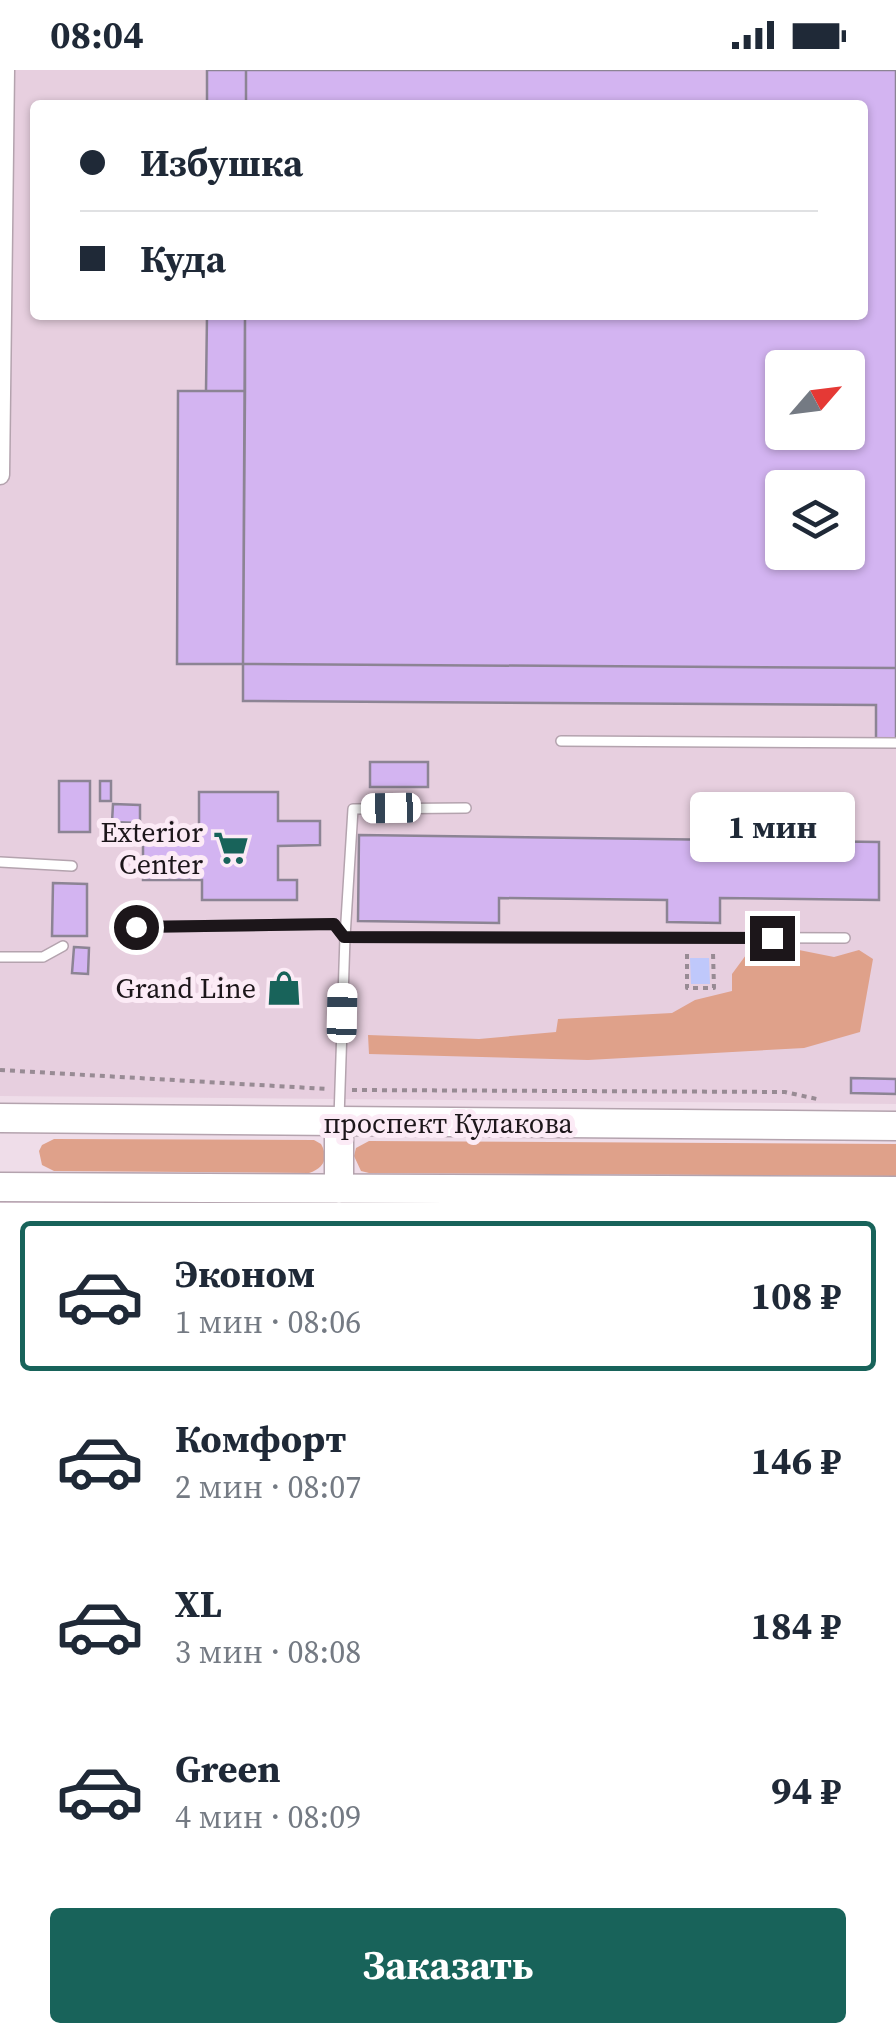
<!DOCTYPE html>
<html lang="ru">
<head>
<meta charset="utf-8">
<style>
  :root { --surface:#fff; --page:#f2f2f3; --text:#1f2937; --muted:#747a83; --line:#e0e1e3; --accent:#18635a }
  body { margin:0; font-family:"Source Serif 4",serif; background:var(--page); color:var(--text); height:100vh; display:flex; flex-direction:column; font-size:38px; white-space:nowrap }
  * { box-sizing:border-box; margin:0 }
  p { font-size:32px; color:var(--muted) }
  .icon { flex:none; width:55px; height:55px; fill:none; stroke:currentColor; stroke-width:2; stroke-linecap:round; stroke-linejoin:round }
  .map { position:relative; height:1133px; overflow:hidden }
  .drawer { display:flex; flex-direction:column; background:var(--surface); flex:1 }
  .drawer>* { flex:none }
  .banner { position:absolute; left:30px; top:30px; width:838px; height:220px; border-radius:10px; box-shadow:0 2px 8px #0004; display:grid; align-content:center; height:220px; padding:0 50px; background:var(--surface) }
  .needle { width:65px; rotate:62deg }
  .buttons { position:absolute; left:765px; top:280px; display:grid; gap:20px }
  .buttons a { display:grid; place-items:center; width:100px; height:100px; border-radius:10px; background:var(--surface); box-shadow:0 2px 8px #0004; font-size:50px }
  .end { position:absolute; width:45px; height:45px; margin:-22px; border:12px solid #1c161a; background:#fff; box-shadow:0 0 0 5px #fff }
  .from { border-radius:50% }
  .bubble { position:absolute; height:70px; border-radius:10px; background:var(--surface); box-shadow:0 2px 8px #0004; font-size:32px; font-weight:700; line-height:70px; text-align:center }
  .car { position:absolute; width:30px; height:60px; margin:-30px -15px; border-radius:12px; box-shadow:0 0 8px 2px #0007; background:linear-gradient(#fff 24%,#345 0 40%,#fff 0 76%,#345 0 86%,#fff 0) }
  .banner b { display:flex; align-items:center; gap:35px; height:95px; font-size:38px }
  .banner b+b { border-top:2px solid var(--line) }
  .banner i { width:25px; height:25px; background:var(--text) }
  ul { padding:18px 0 0; list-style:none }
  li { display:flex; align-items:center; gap:30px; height:150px; margin:0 20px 15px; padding:0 30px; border:5px solid transparent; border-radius:10px }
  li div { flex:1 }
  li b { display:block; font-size:38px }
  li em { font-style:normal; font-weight:700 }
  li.on { border-color:var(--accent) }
  li>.icon { width:90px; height:90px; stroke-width:1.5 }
  .primary-button { display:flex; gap:20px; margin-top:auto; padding:20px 50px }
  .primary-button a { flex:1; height:115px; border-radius:10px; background:var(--accent); color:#fff; font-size:40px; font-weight:700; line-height:115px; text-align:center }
  .status { display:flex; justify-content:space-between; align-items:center; height:70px; padding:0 50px; background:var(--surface); direction:ltr }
  .status svg { height:28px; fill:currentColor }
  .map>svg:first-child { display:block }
  .built { fill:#e7cfdf; fill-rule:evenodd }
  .green { fill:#dfa18a }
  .water { fill:#bfc8fb }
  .building { fill:#d3b4f1; stroke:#8c8494; stroke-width:2.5; fill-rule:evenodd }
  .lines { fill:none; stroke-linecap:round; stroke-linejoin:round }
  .lane-casing { stroke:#b4a3ae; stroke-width:12 }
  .street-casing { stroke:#b4a3ae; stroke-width:21 }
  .primary-casing { stroke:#b4a3ae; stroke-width:31 }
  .path { stroke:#988b94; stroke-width:4; stroke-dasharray:5 5; stroke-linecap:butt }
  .lane { stroke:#fff; stroke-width:9 }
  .street { stroke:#fff; stroke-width:18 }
  .primary { stroke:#fff; stroke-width:28 }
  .route { stroke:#1c161a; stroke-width:12 }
  .labels { text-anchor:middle; stroke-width:10; stroke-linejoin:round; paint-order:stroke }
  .poi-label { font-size:28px; fill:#1c161a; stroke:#fcebf6; text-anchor:end }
  .street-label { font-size:28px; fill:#1c161a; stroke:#fcebf6 }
</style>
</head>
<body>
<div class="status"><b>08:04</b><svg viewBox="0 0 49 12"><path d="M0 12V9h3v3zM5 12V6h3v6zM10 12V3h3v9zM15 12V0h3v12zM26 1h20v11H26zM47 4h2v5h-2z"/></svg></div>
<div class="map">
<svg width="896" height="1133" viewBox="0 0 896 1133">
  <rect width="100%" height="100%" fill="#efdde9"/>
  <path class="built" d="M0 0H896V1034L0 1026ZM35 35H862V245H35ZM782 298H848V362H782ZM782 418H848V482H782Z"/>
  <path class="green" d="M794 879 834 887 859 880 873 889 860 962 804 978 588 990 369 984 368 965 479 969 556 962 558 949 672 943 695 930 732 921V904L746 885Z
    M54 1069 314 1070 321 1074C329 1088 324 1098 309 1103L54 1101 42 1095 39 1081 42 1075Z
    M369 1071 896 1074V1106L369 1103 361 1101 354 1086 356 1078Z"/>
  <path class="water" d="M690 888H709L710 914H691Z"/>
  <path class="building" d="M207 0H246V35H207Z
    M246 0H896V598L243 594 245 245H862V35H246ZM782 298H848V362H782ZM782 418H848V482H782Z
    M207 245H245V321H206Z
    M178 321H245L243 594H177Z
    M243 594 896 598V669H876V635L243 631Z
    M370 692H428V717H370Z
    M59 711H90V762H59Z
    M100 711H111V731H100Z
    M199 722H278V751H320V775L278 776V810H297V830H202V810H143V763H199Z
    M113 734 140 735V753L112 752Z
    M359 765 879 772V830L720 828V853L667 852V830L499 828V853L358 851Z
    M53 813 87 814V866H52Z
    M74 877 89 878 88 904 72 903Z
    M851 1008 896 1009V1024L851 1023Z"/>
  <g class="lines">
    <defs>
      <path id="lane" d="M561 671 896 673
        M0 792 72 796
        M136 857 334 854 345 867 845 868
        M0 887H43L63 876
        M339 1048 345 867 353 739 466 738"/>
      <path id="street" d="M0 405 5 0"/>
      <path id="primary" d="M0 1048 896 1056
        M0 1117 896 1121
        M339 1119V1053"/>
    </defs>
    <use href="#lane" class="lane-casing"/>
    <use href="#street" class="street-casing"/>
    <use href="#primary" class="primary-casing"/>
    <path class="path" d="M687 884V918H714L713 883
      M0 1000 328 1019
      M352 1020 785 1022 817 1029"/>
    <use href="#lane" class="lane"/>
    <use href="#street" class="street"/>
    <use href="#primary" class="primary"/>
  </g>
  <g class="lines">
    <path class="route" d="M136 857 334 854 344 867 772 868"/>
  </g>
  <defs>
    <symbol id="supermarket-bare" viewBox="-9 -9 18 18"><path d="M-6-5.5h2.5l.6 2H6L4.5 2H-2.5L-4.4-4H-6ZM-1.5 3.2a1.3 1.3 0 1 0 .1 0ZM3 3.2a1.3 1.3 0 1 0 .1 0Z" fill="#18635a" stroke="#fcebf6" stroke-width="2.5" paint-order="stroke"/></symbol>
    <symbol id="shop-bare" viewBox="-9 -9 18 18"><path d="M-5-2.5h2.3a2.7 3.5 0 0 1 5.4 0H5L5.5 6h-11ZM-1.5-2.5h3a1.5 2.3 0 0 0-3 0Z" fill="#18635a" stroke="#fcebf6" stroke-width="2.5" paint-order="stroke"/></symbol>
  </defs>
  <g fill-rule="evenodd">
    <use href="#supermarket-bare" x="206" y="753" width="50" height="50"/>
    <use href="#shop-bare" x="259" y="893" width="50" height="50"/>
  </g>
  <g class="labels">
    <g class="poi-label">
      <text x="203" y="772">Exterior<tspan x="203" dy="32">Center</tspan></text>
      <text x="256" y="928">Grand Line</text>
    </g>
    <g class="street-label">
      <text x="448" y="1063">проспект Кулакова</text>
    </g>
  </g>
</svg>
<div class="buttons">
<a><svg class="needle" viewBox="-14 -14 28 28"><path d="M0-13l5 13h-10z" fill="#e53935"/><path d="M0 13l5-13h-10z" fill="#747a83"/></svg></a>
<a><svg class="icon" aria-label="layers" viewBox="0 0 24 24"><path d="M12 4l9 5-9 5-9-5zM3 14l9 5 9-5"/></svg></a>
</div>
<i class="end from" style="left:136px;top:857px"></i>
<i class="end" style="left:772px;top:868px"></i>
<div class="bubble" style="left:690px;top:722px;width:165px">1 мин</div>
<i class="car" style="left:391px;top:738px;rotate:269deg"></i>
<i class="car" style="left:342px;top:943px;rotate:1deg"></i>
<div class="banner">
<b><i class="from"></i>Избушка</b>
<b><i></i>Куда</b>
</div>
</div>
<section class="drawer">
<ul>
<li class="on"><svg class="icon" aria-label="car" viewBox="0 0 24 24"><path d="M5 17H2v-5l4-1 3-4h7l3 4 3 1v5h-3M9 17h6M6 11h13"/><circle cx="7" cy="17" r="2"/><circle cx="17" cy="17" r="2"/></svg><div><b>Эконом</b><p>1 мин · 08:06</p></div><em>108 ₽</em></li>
<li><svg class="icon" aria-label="car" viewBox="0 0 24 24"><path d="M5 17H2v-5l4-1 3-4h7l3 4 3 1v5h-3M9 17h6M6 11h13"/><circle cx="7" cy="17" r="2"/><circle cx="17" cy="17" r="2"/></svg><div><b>Комфорт</b><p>2 мин · 08:07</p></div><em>146 ₽</em></li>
<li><svg class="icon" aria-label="car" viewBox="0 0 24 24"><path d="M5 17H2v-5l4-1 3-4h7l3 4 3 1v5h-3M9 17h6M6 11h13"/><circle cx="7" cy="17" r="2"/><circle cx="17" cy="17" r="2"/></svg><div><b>XL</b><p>3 мин · 08:08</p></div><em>184 ₽</em></li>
<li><svg class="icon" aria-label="car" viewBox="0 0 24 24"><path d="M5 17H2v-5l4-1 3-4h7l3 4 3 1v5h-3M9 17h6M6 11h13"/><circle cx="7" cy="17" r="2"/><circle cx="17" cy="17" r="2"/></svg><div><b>Green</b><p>4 мин · 08:09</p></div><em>94 ₽</em></li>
</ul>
<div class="primary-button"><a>Заказать</a></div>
</section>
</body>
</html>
